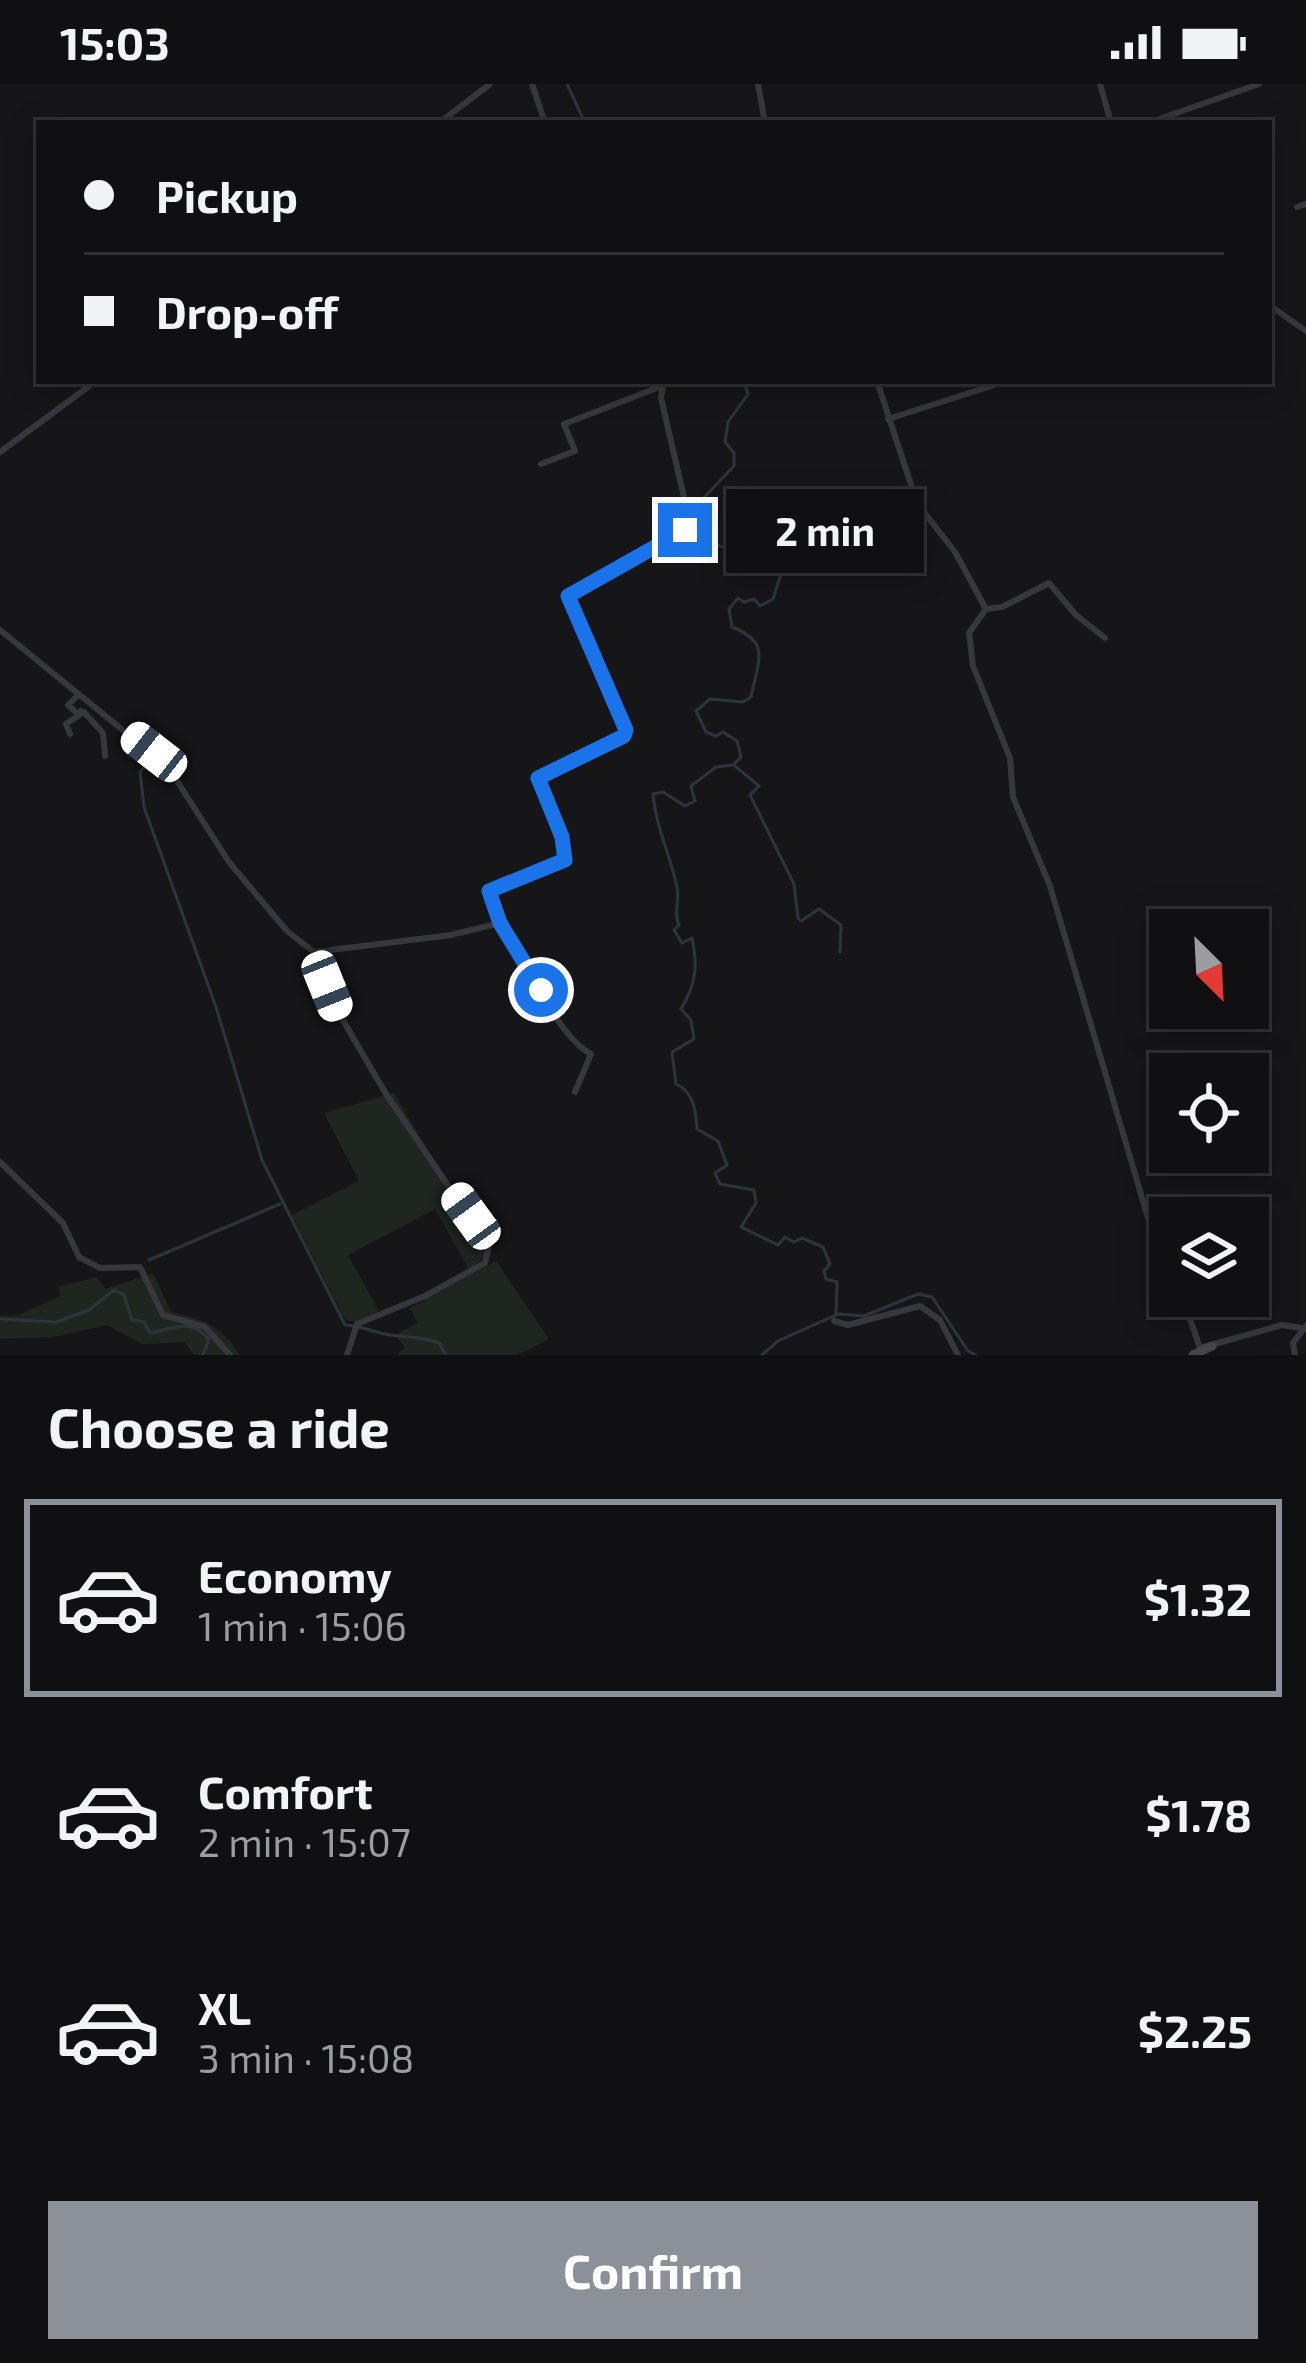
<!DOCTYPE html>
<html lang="en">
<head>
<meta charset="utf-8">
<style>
  :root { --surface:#101012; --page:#19191b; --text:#f1f3f6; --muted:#9c9d9f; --line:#303032; --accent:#8c9099 }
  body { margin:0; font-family:"Exo 2",sans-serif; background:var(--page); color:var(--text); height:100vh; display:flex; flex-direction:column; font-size:45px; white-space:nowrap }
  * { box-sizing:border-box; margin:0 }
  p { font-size:39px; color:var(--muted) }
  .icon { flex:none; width:66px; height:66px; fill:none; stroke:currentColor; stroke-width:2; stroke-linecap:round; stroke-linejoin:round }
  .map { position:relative; height:1271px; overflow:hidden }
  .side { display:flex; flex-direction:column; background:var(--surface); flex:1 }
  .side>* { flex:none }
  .top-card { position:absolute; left:36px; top:36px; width:1236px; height:264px; border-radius:0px; box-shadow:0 6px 30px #0003,0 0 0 3px var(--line); display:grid; align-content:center; height:264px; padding:0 48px; background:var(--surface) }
  .needle { width:78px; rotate:156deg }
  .tools { position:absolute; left:1149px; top:825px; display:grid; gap:24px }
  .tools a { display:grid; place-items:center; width:120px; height:120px; border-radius:0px; background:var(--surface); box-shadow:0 6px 30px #0003,0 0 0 3px var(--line); font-size:60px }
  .end { position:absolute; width:54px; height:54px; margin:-27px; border:15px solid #1a73e8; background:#fff; box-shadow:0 0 0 6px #fff }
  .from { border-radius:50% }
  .bubble { position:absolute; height:84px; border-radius:0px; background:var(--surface); box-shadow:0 6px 30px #0003,0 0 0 3px var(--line); font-size:39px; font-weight:700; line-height:84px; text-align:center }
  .car { position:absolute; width:36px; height:72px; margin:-36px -18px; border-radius:15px; box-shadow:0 0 9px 3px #0007; background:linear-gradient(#fff 24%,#345 0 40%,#fff 0 76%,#345 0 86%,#fff 0) }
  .top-card b { display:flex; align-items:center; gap:42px; height:114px; font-size:45px }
  .top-card b+b { border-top:3px solid var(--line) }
  .top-card i { width:30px; height:30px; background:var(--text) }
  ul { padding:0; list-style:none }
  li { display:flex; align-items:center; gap:36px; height:198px; margin:0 24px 18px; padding:0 24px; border:6px solid transparent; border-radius:0px }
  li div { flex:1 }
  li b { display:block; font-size:45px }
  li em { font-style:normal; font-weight:700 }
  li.current { border-color:var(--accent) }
  li>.icon { width:108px; height:108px; stroke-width:1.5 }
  h2 { padding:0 48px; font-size:54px; line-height:144px }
  .button { display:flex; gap:24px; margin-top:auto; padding:24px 48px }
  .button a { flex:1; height:138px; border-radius:0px; background:var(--accent); color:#fff; font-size:48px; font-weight:700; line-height:138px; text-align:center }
  .status { display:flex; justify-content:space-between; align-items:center; height:84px; padding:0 60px; background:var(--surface); direction:ltr }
  .status svg { height:33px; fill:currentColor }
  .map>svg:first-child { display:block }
  .green { fill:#1e261f }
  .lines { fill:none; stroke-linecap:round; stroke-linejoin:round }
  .stream { stroke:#2c353c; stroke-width:3 }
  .street { stroke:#37383d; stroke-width:6 }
  .secondary { stroke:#45474d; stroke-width:9 }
  .route { stroke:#1a73e8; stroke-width:15 }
</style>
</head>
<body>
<div class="status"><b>15:03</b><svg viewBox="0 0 49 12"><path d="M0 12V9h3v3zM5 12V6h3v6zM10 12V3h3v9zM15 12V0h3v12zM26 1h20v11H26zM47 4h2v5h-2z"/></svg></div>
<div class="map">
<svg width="1306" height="1271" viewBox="0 0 1306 1271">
  <rect width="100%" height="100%" fill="#161618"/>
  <path class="green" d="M394 1009 488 1168 470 1187 435 1125 348 1171 379 1227 355 1238 345 1236 292 1131 359 1097 324 1029Z
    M496 1177 549 1255 517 1271H397L405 1263 395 1251 417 1239 410 1224Z
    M153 1189 171 1228C205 1236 220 1241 240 1271H194L184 1258 142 1260 107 1241 53 1253 0 1255V1232L19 1231 61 1212 58 1203 97 1193 105 1205Z"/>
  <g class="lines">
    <path class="stream" d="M567 0 585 39
      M744 297 748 310 728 338 725 358 734 369V382L697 421 713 459 729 466 737 458 775 470 782 486 773 515 760 522 754 515 744 518 738 514 729 525 732 543C770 558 759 574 751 613L743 618 710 615 696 627 706 648 716 652 723 648 737 657 741 673 733 681 716 683 691 702 695 717 685 722 663 708 653 710C656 744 670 770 677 803 680 817 673 828 679 841L674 846 682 859 692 854C698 883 696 900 681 925L691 936 694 955 672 968 676 1000C694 1008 696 1027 697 1045L718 1057 727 1081 715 1089 720 1100 754 1106 756 1119 741 1143 778 1161 785 1153 794 1158 802 1154 823 1163 830 1180 824 1187 826 1195 837 1198 836 1231 778 1257 762 1271
      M152 675 140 688 144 723 216 923 262 1076 345 1241C364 1242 374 1249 391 1251 409 1254 422 1252 439 1259L446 1271
      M735 682 759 702 750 711 794 800 798 834 801 837 819 825 841 841 840 868
      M149 1176 280 1120
      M838 1230 864 1232 918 1210 932 1213 968 1267 976 1271
      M0 1235 56 1238 89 1226 114 1206 124 1211 132 1236 144 1238 150 1249C174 1244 190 1234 209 1255L203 1271"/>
    <path class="street" d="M532 0 545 39
      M758 0 765 39
      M1100 0 1111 39
      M439 39 490 0
      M1148 39 1259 0
      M1297 123 1306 120
      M1269 221 1306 247
      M877 297 917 419 955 468 986 525 969 549 973 582 1010 674 1013 713 1050 802 1148 1134 1170 1186
      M888 335 1007 297
      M0 368 96 297
      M541 380 575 367 564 340 662 302
      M986 525 1002 523 1049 499 1076 531 1105 554
      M0 546 168 683 229 778 287 847 314 868 337 926 386 1010 489 1162 485 1179 425 1212 357 1240 347 1271
      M79 610 68 621 78 630 81 627
      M70 650 66 640 84 628 103 649 105 672
      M314 868 451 851 500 839
      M575 1008 591 970C558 954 501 843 489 807L565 776 562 753 538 694 626 647 568 512 684 446V413L661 314 664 297
      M0 1078 63 1139 79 1173 100 1184 140 1183 163 1231 205 1243 230 1271
      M1182 1212 1200 1264 1282 1241 1301 1244
      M834 1237 848 1241 920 1222 940 1236 958 1271
      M1295 1271 1293 1259 1306 1242"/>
    <path class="secondary" d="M1193 1271 1212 1262"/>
  </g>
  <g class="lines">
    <path class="route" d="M541 906 500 839 489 807 565 776 562 753 538 694 624 652 626 646 568 512 685 446"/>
  </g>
</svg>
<div class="tools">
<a><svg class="needle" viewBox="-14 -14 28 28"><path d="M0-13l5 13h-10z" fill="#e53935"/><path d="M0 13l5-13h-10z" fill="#9c9d9f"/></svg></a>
<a><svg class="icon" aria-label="locate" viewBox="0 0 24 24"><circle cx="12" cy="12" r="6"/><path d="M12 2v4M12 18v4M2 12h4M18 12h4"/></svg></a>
<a><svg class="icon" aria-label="layers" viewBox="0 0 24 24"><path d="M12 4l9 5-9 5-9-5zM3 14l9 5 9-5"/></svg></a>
</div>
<i class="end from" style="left:541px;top:906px"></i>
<i class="end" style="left:685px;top:446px"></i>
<div class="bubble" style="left:726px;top:405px;width:198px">2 min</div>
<i class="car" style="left:154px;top:668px;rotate:308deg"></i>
<i class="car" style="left:327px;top:902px;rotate:158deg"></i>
<i class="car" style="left:471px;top:1132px;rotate:324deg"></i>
<div class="top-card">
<b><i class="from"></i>Pickup</b>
<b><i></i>Drop-off</b>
</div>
</div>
<section class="side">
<h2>Choose a ride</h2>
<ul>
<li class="current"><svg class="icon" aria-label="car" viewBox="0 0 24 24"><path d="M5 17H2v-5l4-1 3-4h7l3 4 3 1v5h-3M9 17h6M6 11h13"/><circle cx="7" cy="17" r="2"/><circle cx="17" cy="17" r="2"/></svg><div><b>Economy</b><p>1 min · 15:06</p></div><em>$1.32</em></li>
<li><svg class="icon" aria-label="car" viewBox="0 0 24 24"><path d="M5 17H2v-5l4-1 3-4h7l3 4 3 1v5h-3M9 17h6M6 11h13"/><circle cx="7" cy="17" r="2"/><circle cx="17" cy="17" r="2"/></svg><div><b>Comfort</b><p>2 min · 15:07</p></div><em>$1.78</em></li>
<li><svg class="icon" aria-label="car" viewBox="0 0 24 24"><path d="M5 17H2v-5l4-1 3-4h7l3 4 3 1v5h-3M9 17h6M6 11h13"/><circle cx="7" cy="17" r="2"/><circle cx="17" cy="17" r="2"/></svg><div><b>XL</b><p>3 min · 15:08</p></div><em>$2.25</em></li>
</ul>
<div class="button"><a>Confirm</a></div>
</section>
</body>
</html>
